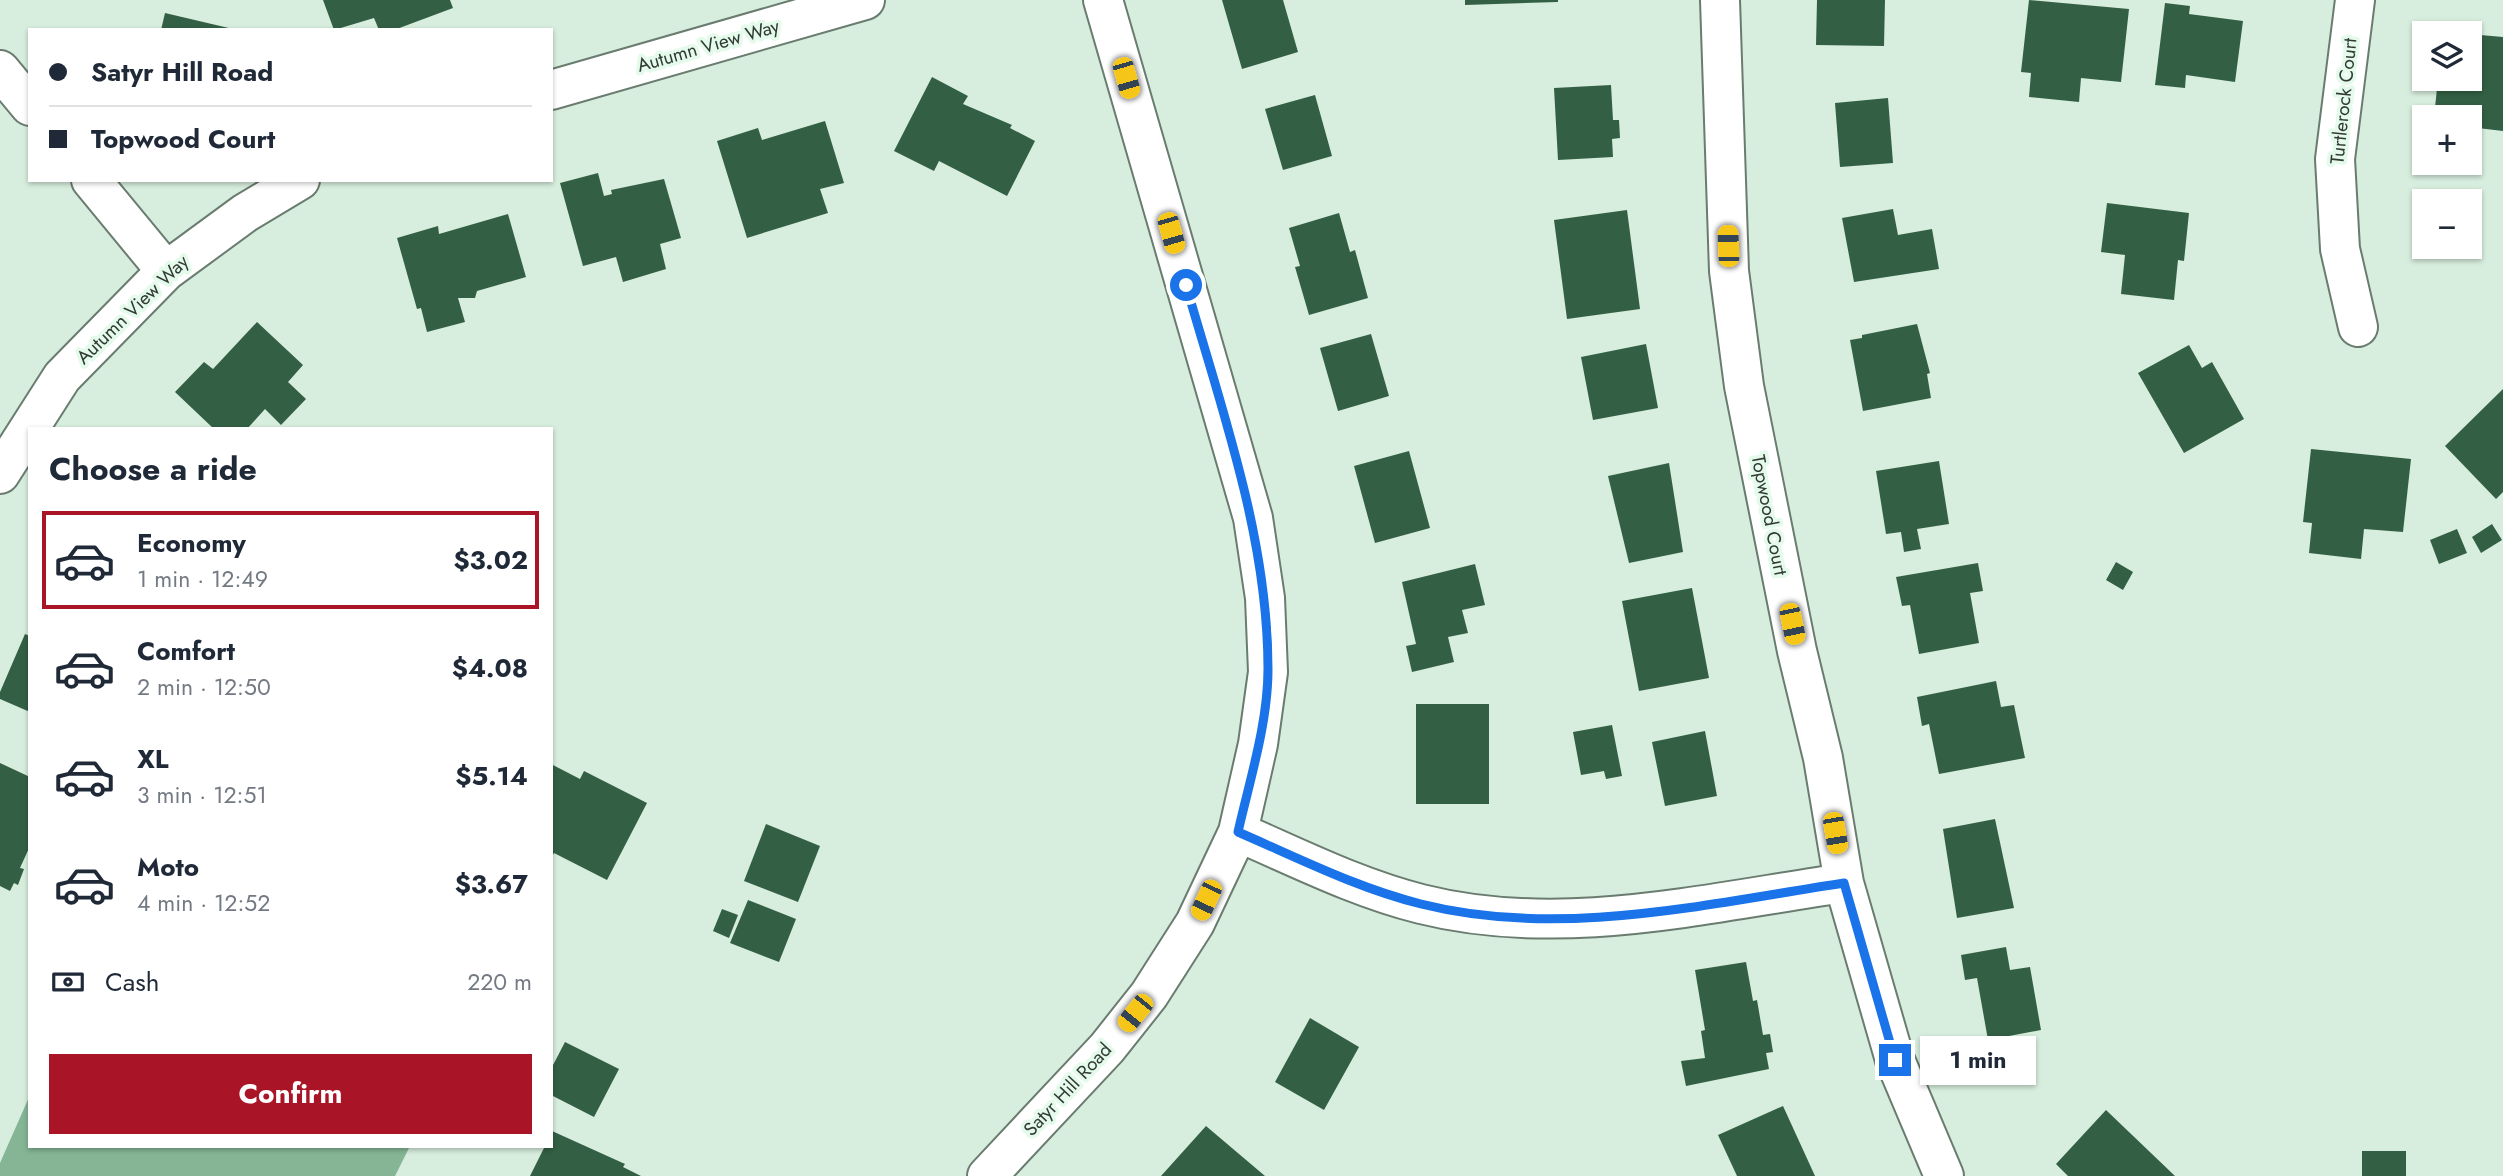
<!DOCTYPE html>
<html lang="en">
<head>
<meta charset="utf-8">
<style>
  :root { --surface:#fff; --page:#f2f2f3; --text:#1f2937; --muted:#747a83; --line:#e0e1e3; --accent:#aa1427 }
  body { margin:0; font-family:Jost,sans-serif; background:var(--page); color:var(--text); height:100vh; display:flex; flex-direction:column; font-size:26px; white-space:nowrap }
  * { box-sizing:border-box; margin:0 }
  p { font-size:23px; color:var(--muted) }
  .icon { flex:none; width:38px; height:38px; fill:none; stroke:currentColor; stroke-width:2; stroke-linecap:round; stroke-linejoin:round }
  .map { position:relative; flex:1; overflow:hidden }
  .details { position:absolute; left:28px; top:427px; width:525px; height:721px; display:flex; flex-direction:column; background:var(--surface); border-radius:0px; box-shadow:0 2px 5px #0004 }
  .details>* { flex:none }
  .hud { position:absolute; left:28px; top:28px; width:525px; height:154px; border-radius:0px; box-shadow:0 2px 5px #0004; display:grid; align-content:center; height:154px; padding:0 21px; background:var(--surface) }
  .controls { position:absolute; left:2412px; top:21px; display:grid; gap:14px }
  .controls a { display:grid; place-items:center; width:70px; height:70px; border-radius:0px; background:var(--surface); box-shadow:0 2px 5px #0004; font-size:35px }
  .end { position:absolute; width:32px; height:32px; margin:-16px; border:9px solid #1a73e8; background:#fff; box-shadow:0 0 0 4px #fff }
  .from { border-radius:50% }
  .bubble { position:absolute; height:49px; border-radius:0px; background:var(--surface); box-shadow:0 2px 5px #0004; font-size:23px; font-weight:700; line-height:49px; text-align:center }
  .car { position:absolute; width:21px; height:42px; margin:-21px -10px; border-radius:9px; box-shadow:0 0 5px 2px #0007; background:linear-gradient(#f5c518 24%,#345 0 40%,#f5c518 0 76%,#345 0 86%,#f5c518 0) }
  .hud b { display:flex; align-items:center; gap:24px; height:66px; font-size:26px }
  .hud b+b { border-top:2px solid var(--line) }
  .hud i { width:18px; height:18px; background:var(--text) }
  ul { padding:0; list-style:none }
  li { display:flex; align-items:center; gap:21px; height:98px; margin:0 14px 10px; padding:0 7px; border:4px solid transparent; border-radius:0px }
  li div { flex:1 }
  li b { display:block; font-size:26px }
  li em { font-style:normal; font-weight:700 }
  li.current { border-color:var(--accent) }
  li>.icon { width:63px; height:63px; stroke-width:1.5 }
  h2 { padding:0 21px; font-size:32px; line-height:84px }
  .pay { display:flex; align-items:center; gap:18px; height:77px; padding:0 21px; font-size:26px }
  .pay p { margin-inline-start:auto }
  .cta { display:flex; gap:14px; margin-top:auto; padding:14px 21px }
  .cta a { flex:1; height:80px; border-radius:0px; background:var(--accent); color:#fff; font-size:28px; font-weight:700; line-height:80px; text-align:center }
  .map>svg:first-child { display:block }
  .forest { fill:#85b594 }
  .building { fill:#336044 }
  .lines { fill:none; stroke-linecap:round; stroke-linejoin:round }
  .minor-casing { stroke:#697c6f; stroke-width:42 }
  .minor { stroke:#fff; stroke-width:38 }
  .route { stroke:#1a73e8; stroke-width:9 }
  .labels { text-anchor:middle; stroke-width:7; stroke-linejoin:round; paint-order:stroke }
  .street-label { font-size:19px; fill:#323a34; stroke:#e4faeb }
</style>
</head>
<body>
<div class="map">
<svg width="2503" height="1176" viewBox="0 0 2503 1176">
  <rect width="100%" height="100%" fill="#d7eddd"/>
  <path class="forest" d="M30 1095V1146H410L395 1176H0V1163Z"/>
  <path class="building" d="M323 0H450L453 8 394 30H379L374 18 334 30Z
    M1222 0H1283L1298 52 1242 69Z
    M1465 0H1558V2L1465 5Z
    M1817 0H1885L1884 46 1816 45Z
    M2029 0 2129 9 2121 82 2081 78 2079 102 2029 97 2031 73 2021 72Z
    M2165 3 2190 6 2189 14 2243 21 2235 82 2186 75 2185 88 2155 85Z
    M165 13 233 29 232 30H161Z
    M2469 34 2503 37V131L2469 127V117H2434L2438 79H2469Z
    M932 77 968 96 963 104 1012 125 1010 128 1035 141 1007 196 939 161 934 171 894 151Z
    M1611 85 1613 120H1619L1620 138 1612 139 1613 157 1558 160 1554 88Z
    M1315 95 1332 156 1283 170 1265 109Z
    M1888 98 1893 163 1840 167 1835 103Z
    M825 121 844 183 820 189 828 213 747 238 717 141 758 128 762 140Z
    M598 173 604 196 612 194 611 190 664 179 681 238 660 244 666 269 623 282 616 257 583 266 560 183Z
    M2107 203 2189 213 2184 261 2178 260 2174 300 2121 294 2125 255 2101 252Z
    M1893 209 1898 235 1932 229 1939 269 1854 282 1842 218Z
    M1627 210 1640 309 1567 319 1554 220Z
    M1339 213 1350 252 1355 250 1368 298 1309 315 1295 267 1300 266 1289 228Z
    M508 214 526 277 477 291 475 298H458L465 322 427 332 421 308 417 309 397 238 438 226 439 234Z
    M257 322 303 365 288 382 306 399 281 425 265 409 247 429H214L175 392 204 362 213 369Z
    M1917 324 1930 373 1927 374 1931 398 1863 411 1850 340 1862 338V335Z
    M1371 334 1389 396 1338 411 1320 348Z
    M1646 344 1658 408 1593 420 1581 357Z
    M2189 345 2202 368 2212 362 2244 419 2184 453 2138 373Z
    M2503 389V492L2496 499 2445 446Z
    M2311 449 2411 459 2403 532 2364 529 2361 559 2309 553 2312 523 2303 522Z
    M1409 451 1430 528 1375 543 1354 466Z
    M1939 461 1949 524 1917 529 1921 549 1904 552 1901 532 1886 534 1876 471Z
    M1669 463 1683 552 1629 563 1608 476Z
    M2492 524 2502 540 2481 553 2472 537Z
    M2457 529 2467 553 2439 564 2430 540Z
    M2116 562 2133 572 2123 590 2106 580Z
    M1978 563 1983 591 1970 593 1979 643 1919 654 1910 605 1902 606 1896 577Z
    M1475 564 1485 605 1462 610 1468 633 1448 637 1454 662 1412 672 1406 646 1416 644 1402 582Z
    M1692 588 1709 678 1639 691 1622 601Z
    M25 634 30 636V712L0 699V692Z
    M1996 681 2001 707 2014 705 2025 758 1939 774 1929 724 1922 726 1917 697Z
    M1416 704H1489V804H1416Z
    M1612 725 1622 776 1606 779 1604 771 1581 775 1573 732Z
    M1705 731 1717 796 1665 806 1652 742Z
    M0 763 30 777V846L20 868 24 869 18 885 14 883 10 891 0 886Z
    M551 764 580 779 584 771 647 803 607 880 554 853 551 859Z
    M1995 819 2014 908 1957 918 1943 829Z
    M766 824 820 846 798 902 744 881Z
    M748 900 796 919 779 962 730 943Z
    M722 909 738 915 729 938 713 931Z
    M2006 947 2010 970 2030 967 2041 1030 1988 1040 1977 978 1965 980 1961 955Z
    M1746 962 1753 1001 1757 1000 1763 1035 1770 1034 1773 1052 1766 1053 1769 1069 1686 1086 1681 1061 1705 1058 1701 1031 1705 1030 1695 970Z
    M1310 1018 1359 1047 1324 1110 1275 1082Z
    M565 1042 619 1069 594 1117 551 1095V1069Z
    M1783 1106 1815 1176H1737L1718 1135Z
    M2106 1110 2175 1176H2068L2056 1164Z
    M1206 1126 1265 1176H1161Z
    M552 1131 625 1164 623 1167 641 1176H530L545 1146H551Z
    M2362 1151H2406V1176H2362Z"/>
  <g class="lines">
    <defs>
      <path id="minor" d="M1720 0 1729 271 1744 386 1797 651 1823 758 1844 883 1895 1060 1944 1176
        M2355 0 2335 159 2340 249 2358 327
        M0 70 30 106
        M551 90 865 0
        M91 180 166 271
        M0 474 62 377 166 271 245 213 300 180
        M1238 832C1298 858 1357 888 1421 904 1560 939 1705 903 1844 883
        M987 1176 1107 1048 1149 995 1195 923 1238 832 1258 744 1268 672 1265 598 1253 518 1103 0"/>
    </defs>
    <use href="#minor" class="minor-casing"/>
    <use href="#minor" class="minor"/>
  </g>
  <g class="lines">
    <path class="route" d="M1186 285C1222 411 1268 537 1268 669 1268 723 1250 779 1238 832 1298 858 1357 888 1421 904 1560 939 1705 904 1844 883L1895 1060"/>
  </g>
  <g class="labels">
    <g class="street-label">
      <text transform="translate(708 45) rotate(-16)" y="7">Autumn View Way</text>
      <text transform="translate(2343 101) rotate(-84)" y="7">Turtlerock Court</text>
      <text transform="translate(132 309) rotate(-44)" y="7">Autumn View Way</text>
      <text transform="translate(1770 515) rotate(79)" y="7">Topwood Court</text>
      <text transform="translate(1067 1089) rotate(-47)" y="7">Satyr Hill Road</text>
    </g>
  </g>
</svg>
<div class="controls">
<a><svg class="icon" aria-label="layers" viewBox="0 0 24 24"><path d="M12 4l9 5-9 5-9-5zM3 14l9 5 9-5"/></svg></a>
<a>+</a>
<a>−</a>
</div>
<i class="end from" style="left:1186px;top:285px"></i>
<i class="end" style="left:1895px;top:1060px"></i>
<div class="bubble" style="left:1920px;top:1036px;width:116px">1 min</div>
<i class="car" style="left:1126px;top:78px;rotate:164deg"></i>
<i class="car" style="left:1171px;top:233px;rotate:164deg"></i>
<i class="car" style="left:1728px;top:246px;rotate:358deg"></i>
<i class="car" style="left:1792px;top:624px;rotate:168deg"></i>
<i class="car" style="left:1835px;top:833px;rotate:170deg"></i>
<i class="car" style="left:1206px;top:900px;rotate:205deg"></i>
<i class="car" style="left:1135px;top:1013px;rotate:219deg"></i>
<div class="hud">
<b><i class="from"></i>Satyr Hill Road</b>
<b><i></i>Topwood Court</b>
</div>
<section class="details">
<h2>Choose a ride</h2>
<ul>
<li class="current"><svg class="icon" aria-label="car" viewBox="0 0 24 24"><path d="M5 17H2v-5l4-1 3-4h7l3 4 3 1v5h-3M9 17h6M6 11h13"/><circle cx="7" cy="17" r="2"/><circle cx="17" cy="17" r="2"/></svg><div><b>Economy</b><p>1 min · 12:49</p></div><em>$3.02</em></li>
<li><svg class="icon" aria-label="car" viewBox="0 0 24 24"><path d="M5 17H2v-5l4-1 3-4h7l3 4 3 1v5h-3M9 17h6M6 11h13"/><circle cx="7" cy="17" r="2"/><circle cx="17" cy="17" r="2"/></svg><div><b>Comfort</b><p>2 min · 12:50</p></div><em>$4.08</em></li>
<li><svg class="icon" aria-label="car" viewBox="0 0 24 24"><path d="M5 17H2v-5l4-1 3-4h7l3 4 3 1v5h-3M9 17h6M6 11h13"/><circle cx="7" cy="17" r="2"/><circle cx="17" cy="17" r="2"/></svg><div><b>XL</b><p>3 min · 12:51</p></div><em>$5.14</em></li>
<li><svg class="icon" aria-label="car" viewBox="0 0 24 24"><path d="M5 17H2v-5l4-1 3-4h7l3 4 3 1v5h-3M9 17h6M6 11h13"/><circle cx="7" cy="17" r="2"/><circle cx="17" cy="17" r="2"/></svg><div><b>Moto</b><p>4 min · 12:52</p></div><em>$3.67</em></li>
</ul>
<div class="pay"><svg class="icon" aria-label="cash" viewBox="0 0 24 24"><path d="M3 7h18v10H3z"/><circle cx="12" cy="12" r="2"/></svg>Cash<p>220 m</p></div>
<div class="cta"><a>Confirm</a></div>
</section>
</div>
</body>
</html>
